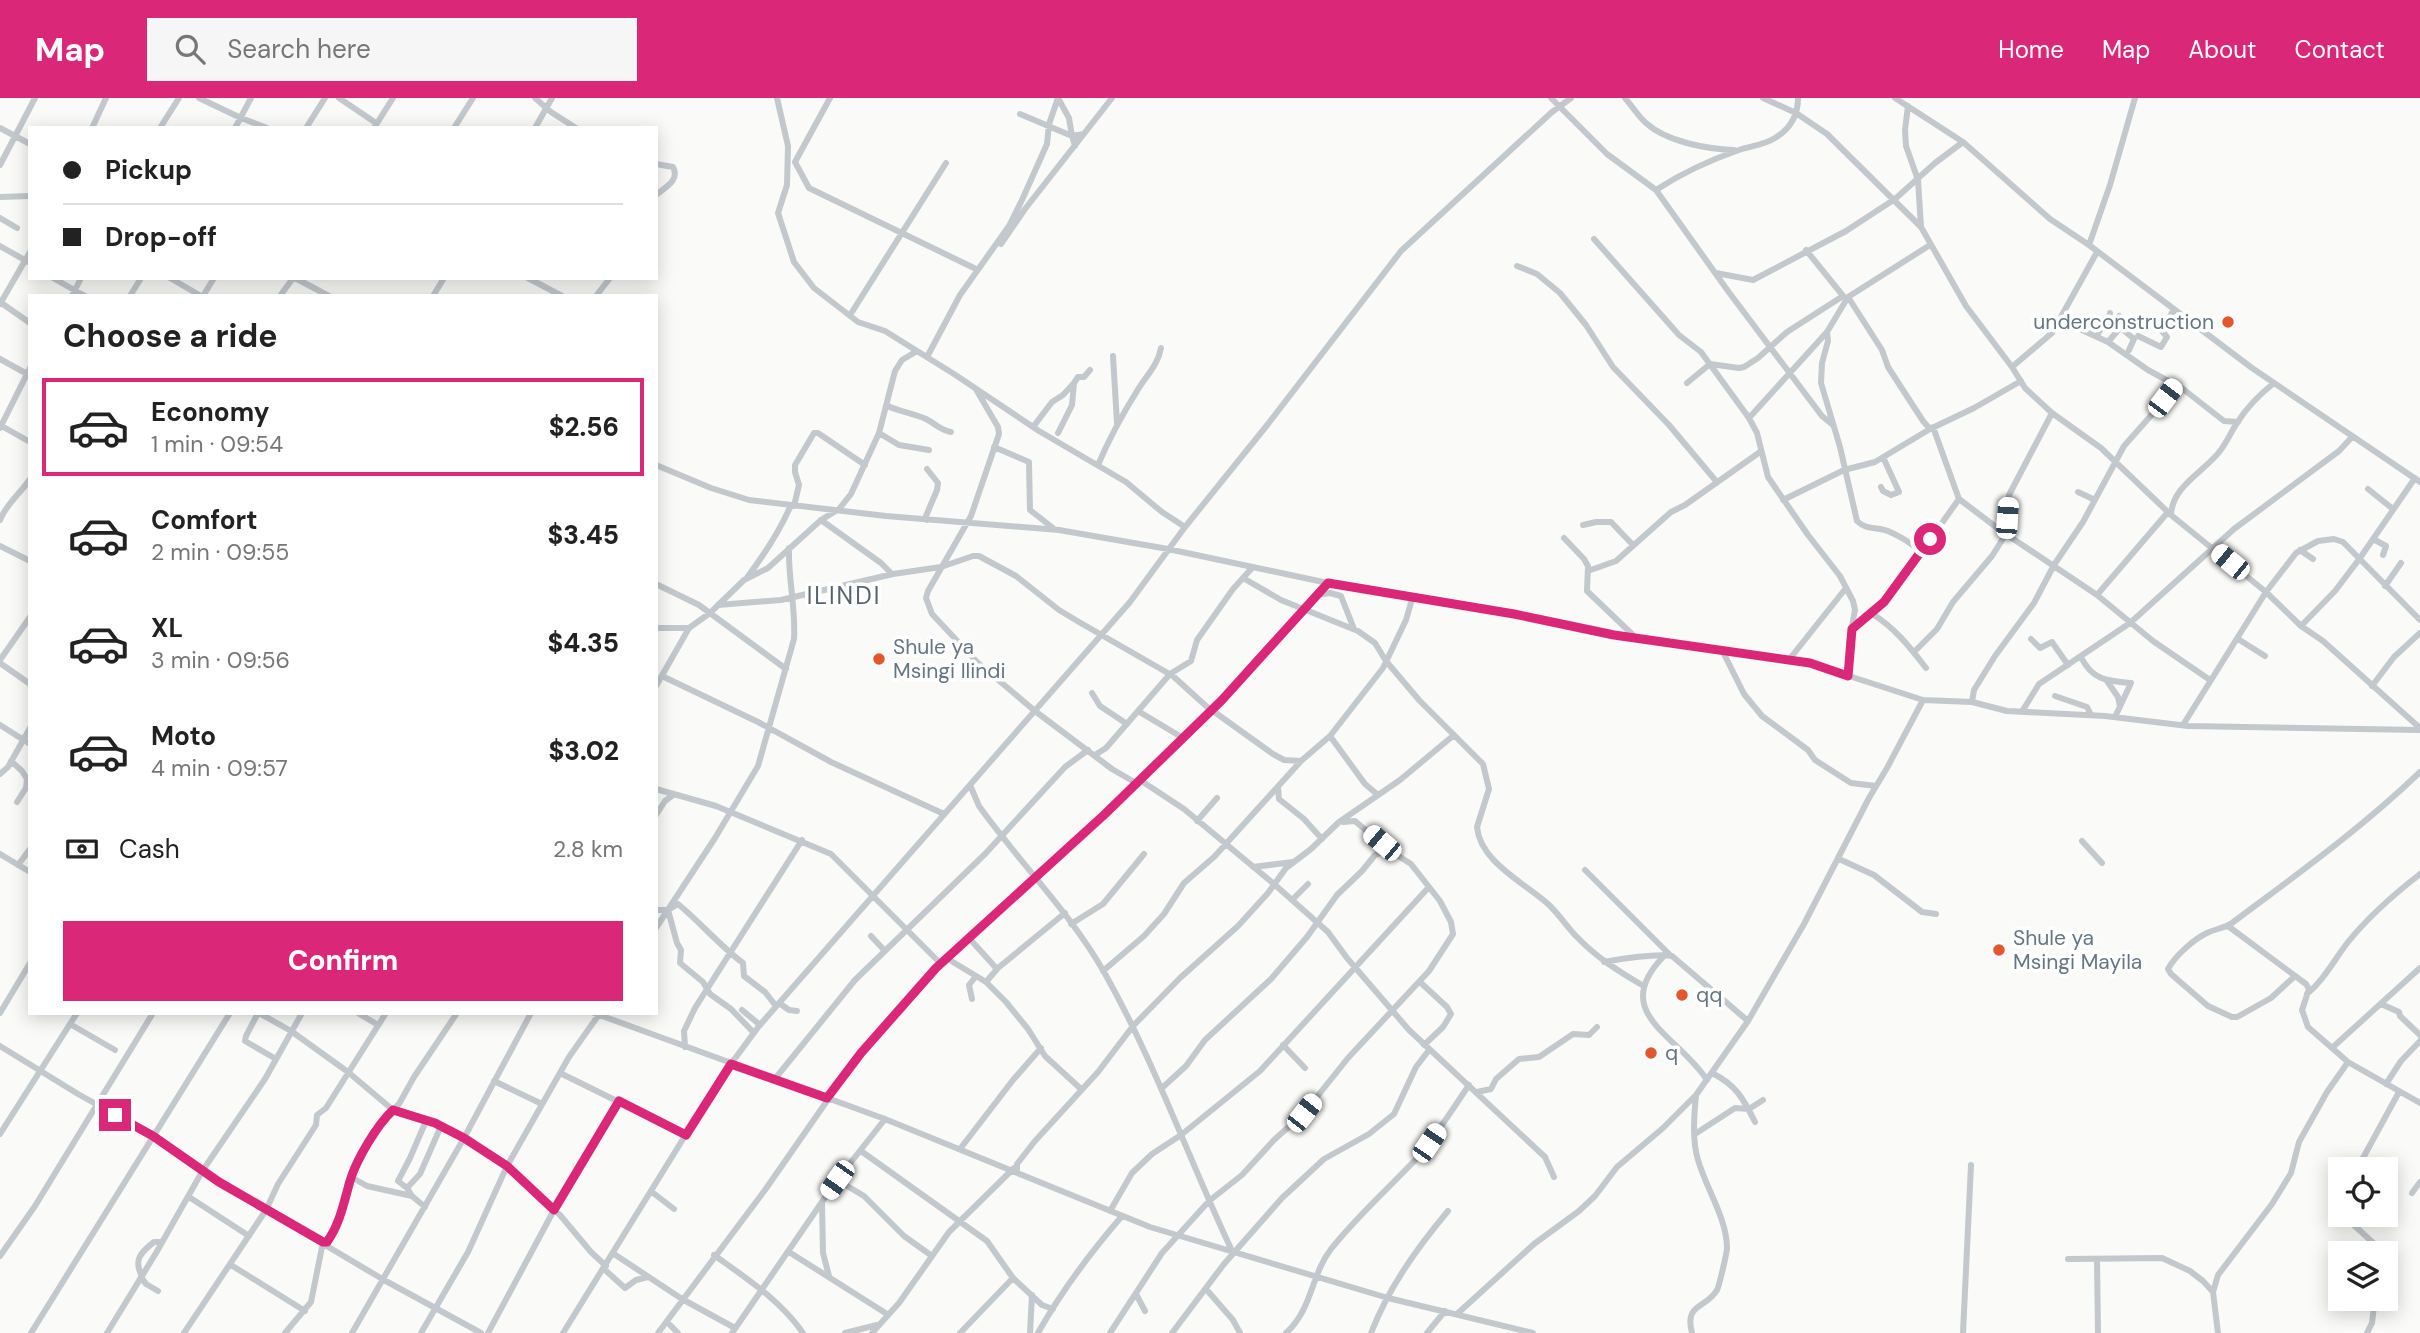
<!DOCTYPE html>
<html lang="en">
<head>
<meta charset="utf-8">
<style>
  :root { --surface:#fff; --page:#f6f6f6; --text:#222; --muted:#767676; --line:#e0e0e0; --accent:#db2777 }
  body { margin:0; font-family:"DM Sans",sans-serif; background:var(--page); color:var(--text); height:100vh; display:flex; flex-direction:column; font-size:26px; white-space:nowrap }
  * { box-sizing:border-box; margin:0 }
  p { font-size:23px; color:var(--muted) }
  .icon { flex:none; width:38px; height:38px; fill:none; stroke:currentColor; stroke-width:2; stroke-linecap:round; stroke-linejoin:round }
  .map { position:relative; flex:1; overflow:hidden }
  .drawer { position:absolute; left:28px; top:196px; width:630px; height:721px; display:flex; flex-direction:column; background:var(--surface); border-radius:0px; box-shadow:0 4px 18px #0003 }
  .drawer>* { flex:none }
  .guide { position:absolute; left:28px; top:28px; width:630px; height:154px; border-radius:0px; box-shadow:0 4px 18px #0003; display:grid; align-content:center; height:154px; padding:0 35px; background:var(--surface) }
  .controls { position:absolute; left:2328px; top:1059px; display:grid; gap:14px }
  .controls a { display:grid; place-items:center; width:70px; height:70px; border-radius:0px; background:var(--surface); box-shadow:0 4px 18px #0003; font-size:35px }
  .end { position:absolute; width:32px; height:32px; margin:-16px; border:9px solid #db2777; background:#fff; box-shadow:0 0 0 4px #fff }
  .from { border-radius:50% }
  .car { position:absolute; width:21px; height:42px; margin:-21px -10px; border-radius:9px; box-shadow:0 0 5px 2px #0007; background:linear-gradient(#fff 24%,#345 0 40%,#fff 0 76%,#345 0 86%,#fff 0) }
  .guide b { display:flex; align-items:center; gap:24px; height:66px; font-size:26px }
  .guide b+b { border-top:2px solid var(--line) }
  .guide i { width:18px; height:18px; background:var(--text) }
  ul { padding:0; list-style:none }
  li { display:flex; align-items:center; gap:21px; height:98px; margin:0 14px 10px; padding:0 21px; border:4px solid transparent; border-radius:0px }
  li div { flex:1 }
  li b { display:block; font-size:26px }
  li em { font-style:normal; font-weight:800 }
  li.active { border-color:var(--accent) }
  li>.icon { width:63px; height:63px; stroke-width:1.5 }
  h2 { padding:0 35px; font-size:32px; line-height:84px }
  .pay { display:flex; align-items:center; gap:18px; height:77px; padding:0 35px; font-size:26px }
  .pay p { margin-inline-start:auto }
  .action { display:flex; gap:14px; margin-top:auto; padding:14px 35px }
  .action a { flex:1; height:80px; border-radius:0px; background:var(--accent); color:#fff; font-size:28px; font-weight:800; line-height:80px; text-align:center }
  header { display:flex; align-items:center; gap:42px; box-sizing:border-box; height:98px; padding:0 35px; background:var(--accent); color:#fff }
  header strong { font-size:33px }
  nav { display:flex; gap:38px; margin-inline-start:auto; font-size:24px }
  .search { width:490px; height:63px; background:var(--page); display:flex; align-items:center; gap:18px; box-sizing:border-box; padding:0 24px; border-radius:0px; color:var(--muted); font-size:26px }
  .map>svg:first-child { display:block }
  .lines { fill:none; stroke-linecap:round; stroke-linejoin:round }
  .minor { stroke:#c3c8cc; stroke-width:6 }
  .route { stroke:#db2777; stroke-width:9 }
  .poi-dot { fill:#e4572e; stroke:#fff; stroke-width:2.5 }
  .labels { text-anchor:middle; stroke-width:7; stroke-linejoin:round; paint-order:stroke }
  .poi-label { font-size:21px; fill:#657683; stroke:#fff; text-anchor:start }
  .quarter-label { font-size:24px; letter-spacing:2px; fill:#57646e; stroke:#fff }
</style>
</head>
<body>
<header>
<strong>Map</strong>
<div class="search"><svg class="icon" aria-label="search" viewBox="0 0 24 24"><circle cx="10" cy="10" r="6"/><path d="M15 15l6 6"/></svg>Search here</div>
<nav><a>Home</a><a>Map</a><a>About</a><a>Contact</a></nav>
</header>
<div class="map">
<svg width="2420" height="1235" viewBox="0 0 2420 1235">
  <rect width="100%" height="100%" fill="#fafaf8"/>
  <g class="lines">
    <path class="minor" d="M199 0 241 20 267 30
      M339 0 376 25
      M535 0 551 14 576 30
      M777 0 788 48 787 87 778 115 794 164 814 190 858 224 885 233 954 276 1039 333 1126 384 1162 414 1185 429
      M830 0 795 64 809 90 974 170
      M1058 0 1069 20 1072 38 1084 36
      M1551 0 1607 56 1656 92 1728 193 1822 318 1833 327
      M1625 0C1632 8 1638 18 1646 25 1667 44 1707 51 1734 52
      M1763 0 1796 15 1827 36 1921 129 1966 208 2012 269 2025 290 2052 315 2101 350 2171 417 2266 494 2301 528 2323 543 2420 630
      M1895 0 1963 44 2050 121 2089 147 2252 270 2420 384
      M1908 8 1905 32 1906 48 1918 82 1921 129
      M1020 16 1072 38 1075 48
      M0 30 30 46
      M92 30 106 0
      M160 30 179 0
      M235 30 251 0
      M306 30 325 0
      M374 30 393 0
      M454 30 473 0
      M535 30 552 0
      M656 66 673 69C680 82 666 89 656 97
      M0 67 35 0
      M1656 92C1682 75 1710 62 1739 52 1751 48 1764 47 1775 40 1790 31 1798 17 1798 0
      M0 99 30 98
      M0 120 17 130
      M1594 141 1679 237 1701 254 1749 320 1757 335 1768 379 1808 437 1840 478 1853 503 1855 512 1849 545 1848 578
      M1001 146 1025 111 1112 0
      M2089 147 2110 87 2135 0
      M0 148 30 165
      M1806 152 1844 199
      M1517 168 1537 176 1560 195 1586 227 1613 269 1669 327 1716 383
      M1716 175 1753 182 1846 133 1895 101 1935 65 1963 44
      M53 180 85 198
      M170 180 201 198
      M295 180 329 198
      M528 180 562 198
      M72 198 81 180
      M130 198 141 180
      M203 198 214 180
      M280 198 293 180
      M433 198 444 180
      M596 198 610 180
      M1848 199 1882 252 1888 269 1923 323 1930 331
      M0 204 30 225
      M0 206 30 154
      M852 214 946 65
      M2060 222 2108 244 2148 272 2183 291 2224 323 2238 324
      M2120 229 2134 241 2129 252
      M1827 234 1828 243 1822 265 1821 285 1840 349 1857 423C1866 432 1877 429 1888 433 1899 438 1915 446 1921 456
      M2138 238 2161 249 2167 239 2162 233 2174 211
      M2097 239C2099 229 2109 224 2110 215
      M2108 244 2124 225 2119 218
      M1113 258 1117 325
      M927 259 960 197 1009 128 1022 102 1047 46 1049 26 1058 0
      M0 261 29 277
      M2012 269 2052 235 2097 154
      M1687 285 1710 266 1739 270 1744 269 1758 260 1787 234 1843 198
      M977 293 998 329 999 336 971 418 928 493 926 500 932 516 977 564 1035 613 1112 671 1136 685
      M888 308C900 314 913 315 926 321 936 326 940 332 951 334
      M1749 320 1827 234 1848 199 1930 147
      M0 327 30 344
      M1033 329 1052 304 1063 297 1074 285
      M1933 329 1959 401 2000 432 2097 497 2153 543 2210 582
      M0 330 30 270
      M879 335 899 347 929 352
      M1058 335 1072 307 1074 285 1078 279H1084L1090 272
      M994 349 1029 364 1030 412 1053 430
      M656 367 711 390 749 402 886 418 1059 432 1168 451 1328 485 1514 516 1614 537 1809 565 1923 602 1972 604 2007 613 2105 618 2188 628 2420 632
      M1098 367C1109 341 1122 317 1137 293 1146 278 1158 267 1161 250
      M927 371 938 385 937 392 926 418 927 422
      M1881 389 1883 393 1891 397 1899 394 1883 359
      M2368 391 2393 411
      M2078 394 2095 402
      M1783 402 1844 372 1875 364 1930 331 1974 310 2021 283
      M794 408 799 387 795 374V367L814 335H818L865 367
      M2171 417C2172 388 2204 374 2220 353 2227 344 2231 334 2237 325 2247 309 2260 296 2274 285
      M0 422C7 405 20 396 30 381
      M821 422 881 465 892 476
      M1583 427 1596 424H1611L1632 446
      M1564 440 1584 461 1588 468 1587 493 1634 538
      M2373 441 2386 448 2383 457
      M0 448 30 463
      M2300 452 2313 461
      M1588 473 1616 463 1671 414 1685 407 1760 354
      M1243 480 1281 502 1358 533 1375 545 1386 563 1419 602 1483 666 1489 691 1477 729C1480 764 1525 785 1548 806 1559 816 1567 829 1577 839 1596 859 1618 873 1642 887
      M746 481C764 457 779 435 791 407
      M656 486 699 507 786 571
      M2385 488 2401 465
      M1317 497 1330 495 1341 498 1354 531
      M2097 497 2168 414
      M718 507 781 502 893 476 941 469 973 458H979L1016 478 1059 512 1079 524 1173 578 1206 608 1273 656 1284 662 1301 663
      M1871 515C1895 530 1909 548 1926 570
      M2301 528 2335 493 2360 460 2415 380
      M656 530H689
      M1852 531 1884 504 1893 494 1959 401
      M2031 541 2040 550 2052 544 2068 567
      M2238 541 2265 558
      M1722 552 1744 596 1762 618 1808 652 1815 662 1851 685 1876 688
      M1914 554 1937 531 1953 504 1992 458 2006 436 2009 397 2052 315
      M2081 559C2092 582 2107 583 2131 585L2115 619
      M0 562 30 519
      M1788 563 1846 490
      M0 565 30 586
      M662 578 758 624 831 664 944 716
      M2107 583 2118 599 2120 608
      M656 588 689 530 710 515 744 482 768 470 821 422 839 411 851 396 879 335 895 273 902 262 917 253
      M2372 588 2394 559 2420 535
      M1092 595 1100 608 1127 626
      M2055 598 2087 609 2091 617
      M1972 604 1974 592 1995 558 2034 505 2054 467 2083 424 2124 348 2155 313 2176 286
      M2023 612 2039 586 2130 525 2234 431 2339 353 2352 339
      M1138 613 1183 640
      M0 627 30 646
      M2183 627 2266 494 2296 455 2318 443 2334 441 2343 444 2420 522
      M1330 638 1365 686 1378 697
      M1095 657 1106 650 1170 576 1191 563 1197 542 1233 491 1252 470
      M11 663 22 673 27 681 26 690 17 704
      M0 676 8 669 30 630
      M1140 682 1184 711 1274 786 1328 834 1347 860 1409 932 1545 1059 1554 1079
      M970 687 979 708C1019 764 1069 813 1104 874 1155 964 1189 1062 1233 1155
      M1278 689 1279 701 1304 721 1322 741
      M656 691 716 708 831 756 941 866
      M656 717 665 703 673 697
      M1197 723 1217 700
      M2082 743 2102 765
      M0 756 30 774
      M1839 761 1874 777 1922 814 1936 816
      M18 767 30 751
      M1253 769 1293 764
      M1585 772 1670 857
      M1292 802 1308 786
      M656 812H668L678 806C701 825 719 847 743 865L744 878 765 894 776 908
      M668 812 677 845 681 852 680 865 703 884 710 896 731 911 754 935
      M1071 826 1103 806 1144 756
      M2228 828 2306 886 2309 891 2302 912 2308 929 2348 964 2420 1005
      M656 830 715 740 758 668 794 541C796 510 788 481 789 450
      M871 838 885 853
      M969 840 997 871
      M1664 858C1608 915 1678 937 1707 982
      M948 861 986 884 1006 904 1028 931 1045 958 1081 991
      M1604 864C1619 861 1658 855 1672 858L1748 923
      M1103 873 1144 838 1164 816 1184 785 1214 759 1301 663 1330 638 1383 570 1406 522 1412 501
      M2295 878 2271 900 2237 919H2232L2208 908 2171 876 2168 871C2175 858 2194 841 2207 835 2215 831 2225 830 2232 825 2296 777 2362 730 2420 674
      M986 884 998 870 1065 815
      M1420 884 1447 909 1451 916 1443 929 1424 947
      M2307 896C2324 882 2334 862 2348 844 2369 818 2393 797 2420 776
      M972 901 969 887 976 878
      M779 905 789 912 797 913
      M2381 906 2399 914 2400 918 2420 937
      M742 912 760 927
      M0 915 30 865
      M258 915 246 938 245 943 276 961
      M259 915 291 933 348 974 393 1012 435 1025 464 1040 507 1068 541 1102 560 1117 591 1154 606 1168
      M358 915 378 927
      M594 915 885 1021 1150 1129 1388 1200 1533 1235
      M70 926 115 952
      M1283 947 1305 970
      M0 948 78 996 153 1038 219 1084 384 1182 481 1235
      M685 949 684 933 695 910 802 742
      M2333 949 2420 870
      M560 975 686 1037
      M1712 975C1736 987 1743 1000 1755 1024
      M774 982 855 882 985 756 1065 669 1088 652
      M494 983 542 1006
      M2386 986 2401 963 2420 943
      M1162 990 1186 968 1205 942 1271 881 1307 839 1337 797 1362 773 1375 757 1389 752
      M1477 994 1491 991 1496 981 1519 961 1539 959 1573 936 1589 937 1597 929
      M827 1000 861 955 936 870 1105 716 1222 602 1257 561 1328 485
      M0 1036 77 915
      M1695 1036 1735 1010 1749 1011 1763 1002
      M960 1051 1013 982 1041 950
      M861 1053 987 1143 1013 1180 1042 1207 1053 1211
      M2357 1071 2399 994
      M351 1079 367 1088 412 1098
      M837 1082 864 1098 904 1138 932 1158
      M407 1090 420 1076 441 1028
      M652 1094 674 1111
      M2412 1095 2420 1084
      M189 1099 249 1138
      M2340 1102 2337 1110 2340 1113
      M822 1105 823 1155 829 1178
      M425 1109 412 1098 407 1090 398 1083 410 1060 426 1023
      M1110 1113 1132 1075 1152 1056 1181 1037 1260 973 1429 789
      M2342 1116 2384 1155
      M789 1154 887 1216
      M614 1156 682 1201 735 1230
      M714 1157C746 1180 780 1202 803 1235
      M2385 1157 2388 1161 2385 1167
      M0 1158 35 1108 153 915
      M2068 1161 2162 1160 2190 1173 2203 1183 2213 1194
      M2097 1161 2098 1235
      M231 1167 305 1213
      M604 1171 625 1190 636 1182 648 1179
      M142 1178C133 1162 141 1154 154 1144H162
      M141 1179 146 1186 158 1193
      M1206 1191 1233 1222 1240 1235
      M1136 1196 1145 1213
      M1457 1216 1534 1146 1579 1113 1595 1098 1617 1069 1663 1030 1696 997 1748 923 1804 826 1869 700 1887 670 1923 602
      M667 1224 678 1235
      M31 1235 230 915
      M107 1235 156 1155 203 1072 265 981 302 915
      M184 1235 266 1112 278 1086 316 1027 317 1017 326 1010 386 915
      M285 1235 311 1204 323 1144H327L336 1131 351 1080 369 1045 386 1018 399 1006 414 979 457 915
      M352 1235 464 1040 531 915
      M421 1235 468 1154 507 1068 569 959 600 915
      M488 1235 554 1112 619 1003
      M563 1235 722 978 759 928 1130 504 1185 429 1268 326 1401 153 1552 14 1571 0
      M658 1235 765 1092 829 1000
      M732 1235 837 1082 885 1021
      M845 1235 877 1227
      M872 1235 899 1205 949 1134 1014 1070 1017 1071V1066L1035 1043 1098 974 1133 928 1180 880 1238 828 1268 795 1286 770 1311 751 1339 724 1400 682 1454 637
      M960 1235 1013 1180
      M1030 1235 1032 1197
      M1038 1235C1062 1192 1091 1154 1122 1118
      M1110 1235 1162 1155 1209 1103 1242 1077 1274 1042 1304 1015 1348 960 1429 873 1453 836 1451 824 1440 803 1411 766 1389 752 1355 723 1343 724
      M1172 1235 1224 1166 1282 1100 1324 1061 1369 1036 1394 1016 1416 969 1429 952
      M1286 1235C1312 1212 1311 1177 1331 1151 1357 1118 1388 1091 1416 1061 1436 1038 1452 1012 1469 987
      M1371 1235C1389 1189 1417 1150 1448 1113
      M1427 1235 1445 1213
      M1692 1235C1684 1205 1706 1211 1717 1192 1719 1189 1727 1154 1727 1150 1727 1121 1706 1090 1698 1062 1692 1042 1694 1018 1696 997
      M1963 1235 1971 1067
      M2218 1235 2213 1194 2218 1177 2272 1106 2291 1075 2299 1044 2327 994 2348 964
      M2367 1235 2372 1225 2375 1200"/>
  </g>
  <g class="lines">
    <path class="route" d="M115 1017 153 1038 219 1084 323 1144H327C340 1126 344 1104 350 1083 356 1062 377 1027 393 1012L435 1025 464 1040 507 1068 554 1112 619 1003 686 1037 731 966 827 1000 861 955 936 870 1105 716 1222 602 1328 485 1514 516 1614 537 1810 565 1848 578 1852 531 1884 504 1930 441"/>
  </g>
  <g class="poi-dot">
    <circle cx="2228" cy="224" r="7"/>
    <circle cx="879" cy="561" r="7"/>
    <circle cx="1999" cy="852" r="7"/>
    <circle cx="1682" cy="897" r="7"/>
    <circle cx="1651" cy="955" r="7"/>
  </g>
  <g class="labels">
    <g class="poi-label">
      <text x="2214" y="231" text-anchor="end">underconstruction</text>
      <text x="893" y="556">Shule ya<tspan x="893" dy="24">Msingi Ilindi</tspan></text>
      <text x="2013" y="847">Shule ya<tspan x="2013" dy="24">Msingi Mayila</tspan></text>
      <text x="1696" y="904">qq</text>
      <text x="1665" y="962">q</text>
    </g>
    <g class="quarter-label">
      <text x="844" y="506">ILINDI</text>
    </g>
  </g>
</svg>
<div class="controls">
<a><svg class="icon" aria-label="locate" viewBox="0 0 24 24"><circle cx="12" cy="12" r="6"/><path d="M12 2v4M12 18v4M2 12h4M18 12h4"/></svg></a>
<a><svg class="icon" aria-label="layers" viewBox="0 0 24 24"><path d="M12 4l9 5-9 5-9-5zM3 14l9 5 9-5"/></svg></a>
</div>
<i class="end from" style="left:1930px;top:441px"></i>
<i class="end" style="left:115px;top:1017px"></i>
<i class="car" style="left:2165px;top:300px;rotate:37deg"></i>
<i class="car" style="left:2007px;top:420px;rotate:4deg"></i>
<i class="car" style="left:2230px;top:464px;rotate:309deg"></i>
<i class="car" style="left:1382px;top:745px;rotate:310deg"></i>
<i class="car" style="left:1304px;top:1015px;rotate:38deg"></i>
<i class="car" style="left:1429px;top:1045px;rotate:34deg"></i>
<i class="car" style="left:837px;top:1082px;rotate:215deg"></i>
<div class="guide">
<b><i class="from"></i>Pickup</b>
<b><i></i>Drop-off</b>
</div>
<section class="drawer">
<h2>Choose a ride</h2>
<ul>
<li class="active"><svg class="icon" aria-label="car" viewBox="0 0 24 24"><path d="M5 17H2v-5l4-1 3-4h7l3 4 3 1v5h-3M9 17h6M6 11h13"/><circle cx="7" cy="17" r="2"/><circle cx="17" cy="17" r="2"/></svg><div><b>Economy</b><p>1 min · 09:54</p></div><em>$2.56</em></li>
<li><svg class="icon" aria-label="car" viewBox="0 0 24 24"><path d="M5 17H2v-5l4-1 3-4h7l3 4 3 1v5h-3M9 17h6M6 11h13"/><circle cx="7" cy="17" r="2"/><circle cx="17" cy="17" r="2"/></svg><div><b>Comfort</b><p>2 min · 09:55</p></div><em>$3.45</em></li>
<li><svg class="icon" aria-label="car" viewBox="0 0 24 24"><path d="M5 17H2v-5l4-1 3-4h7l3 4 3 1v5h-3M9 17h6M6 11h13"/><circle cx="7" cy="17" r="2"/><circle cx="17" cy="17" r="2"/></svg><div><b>XL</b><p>3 min · 09:56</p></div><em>$4.35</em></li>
<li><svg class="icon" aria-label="car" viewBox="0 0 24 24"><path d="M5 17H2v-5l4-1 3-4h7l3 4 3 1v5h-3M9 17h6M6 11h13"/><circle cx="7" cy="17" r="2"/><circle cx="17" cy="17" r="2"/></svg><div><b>Moto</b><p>4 min · 09:57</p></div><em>$3.02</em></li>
</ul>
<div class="pay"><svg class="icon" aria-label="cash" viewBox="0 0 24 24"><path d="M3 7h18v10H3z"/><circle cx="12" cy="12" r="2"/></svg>Cash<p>2.8 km</p></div>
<div class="action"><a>Confirm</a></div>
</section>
</div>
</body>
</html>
